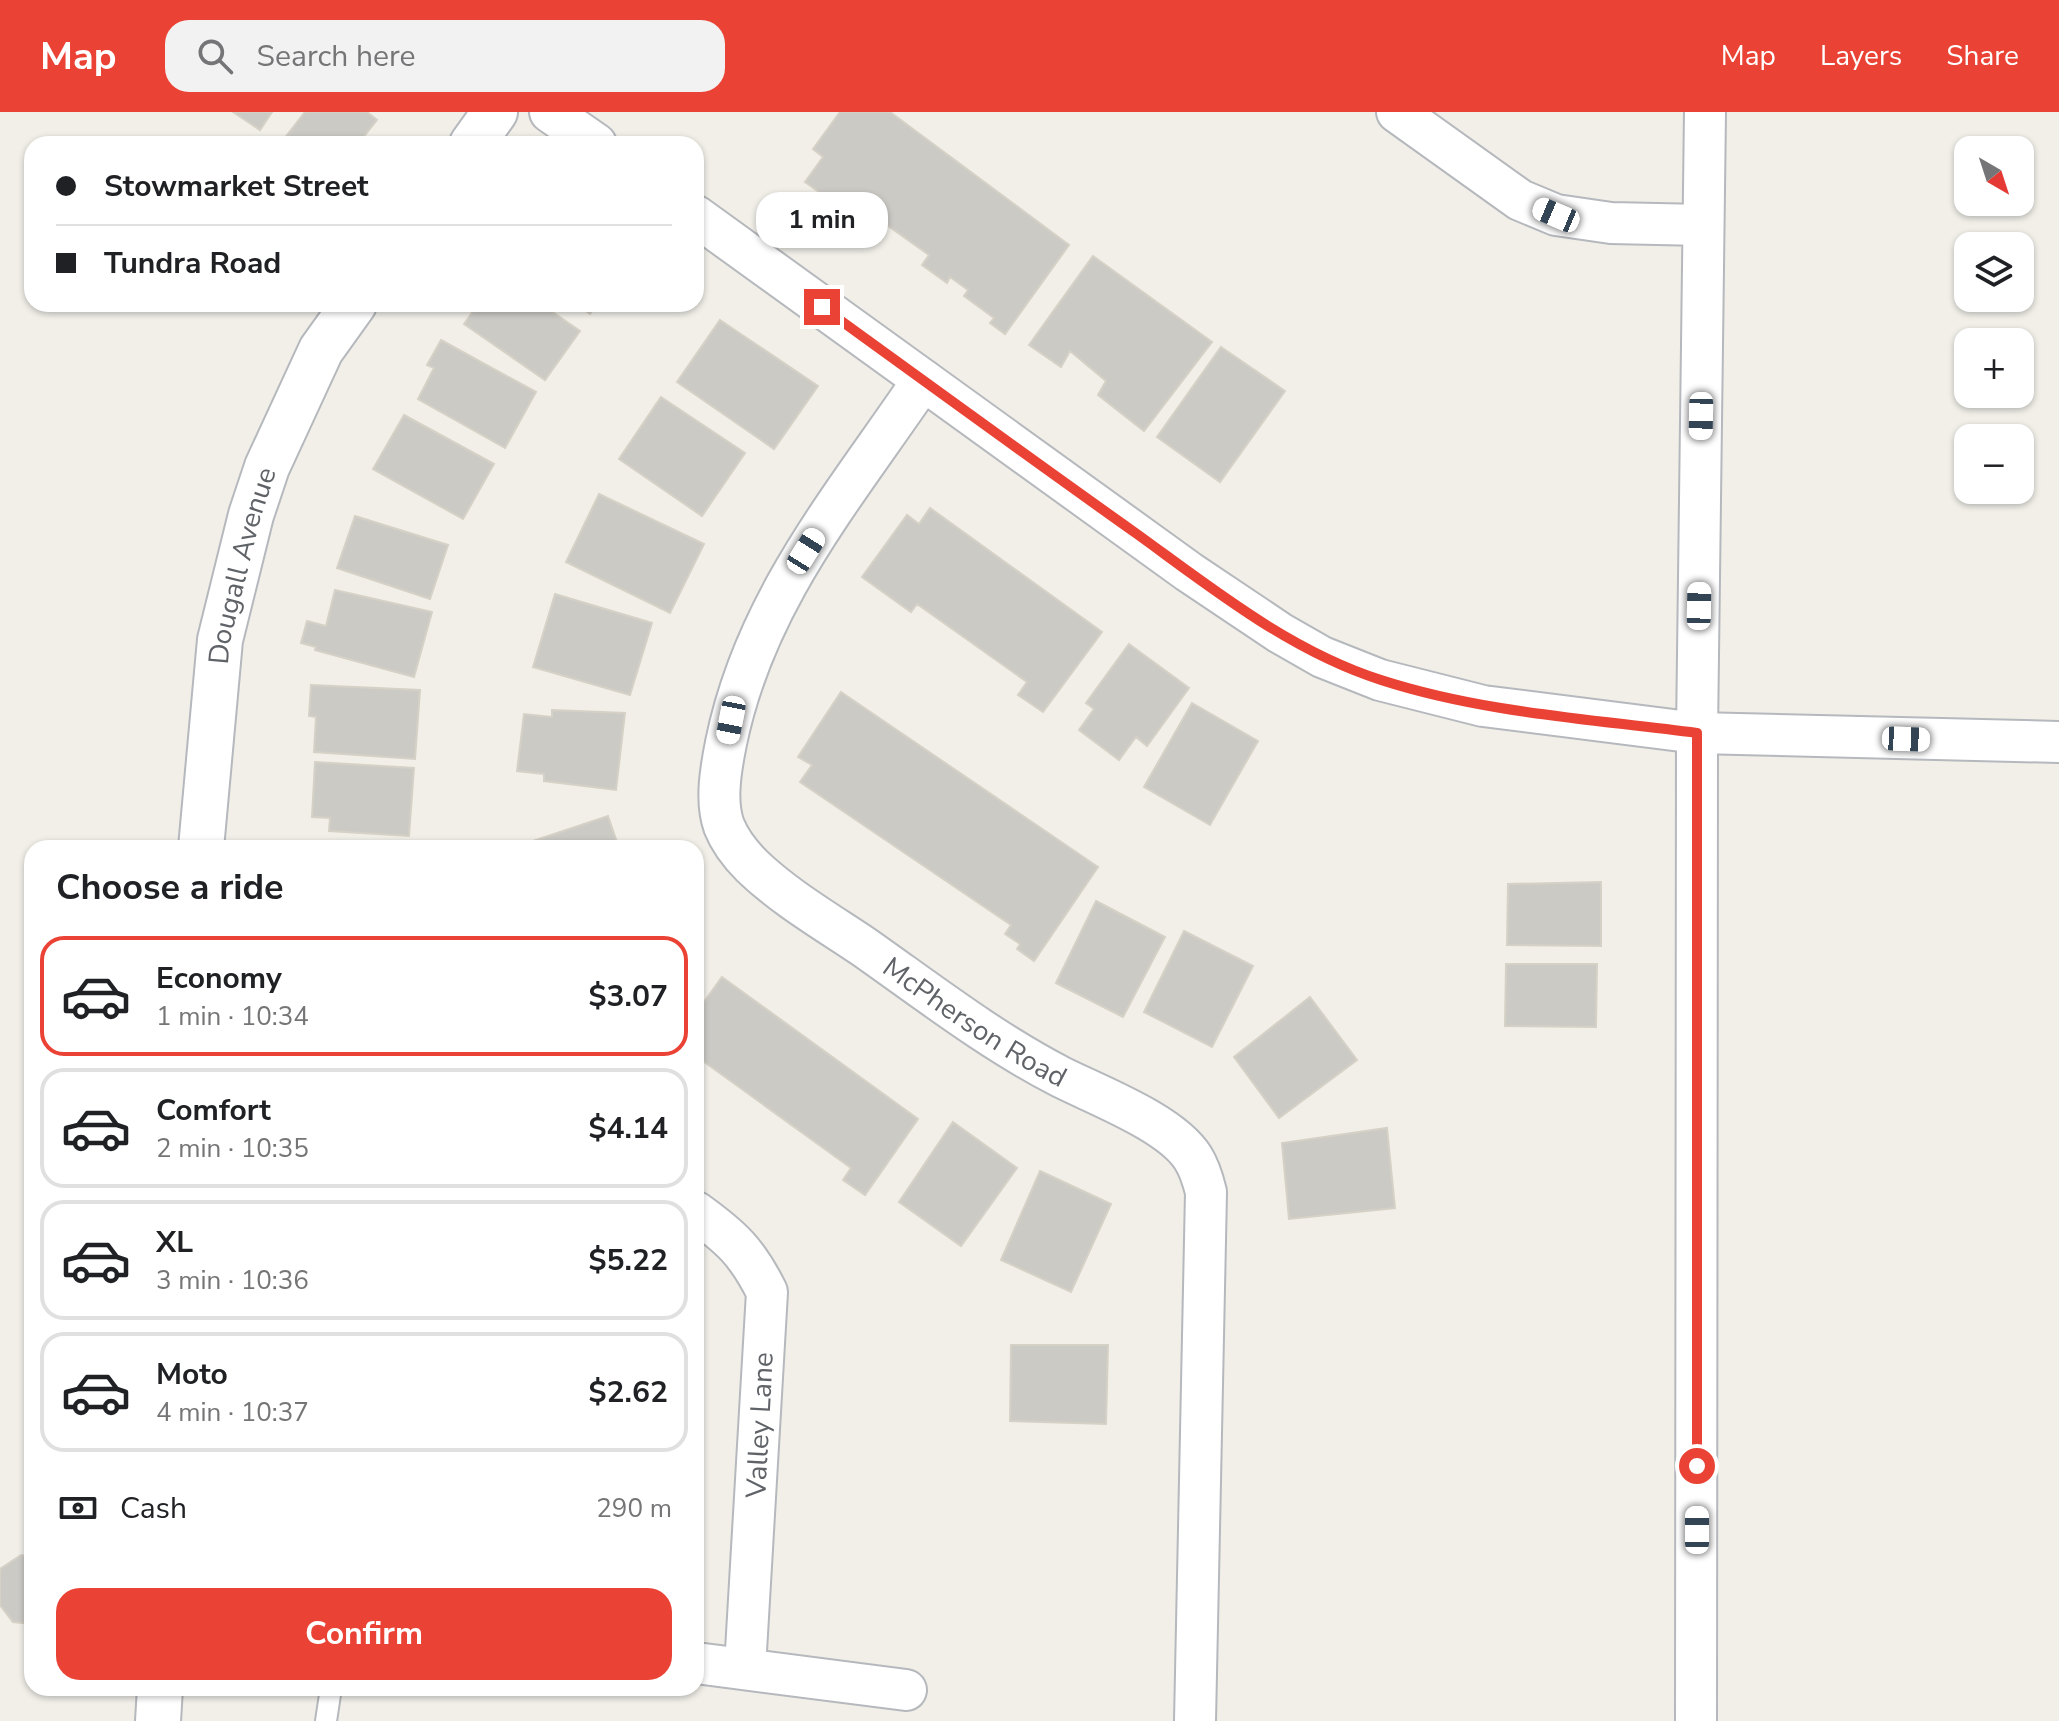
<!DOCTYPE html>
<html lang="en">
<head>
<meta charset="utf-8">
<style>
  :root { --surface:#fff; --page:#f2f2f2; --text:#202124; --muted:#757577; --line:#e0e0e0; --accent:#ea4335 }
  body { margin:0; font-family:"Nunito Sans",sans-serif; background:var(--page); color:var(--text); height:100vh; display:flex; flex-direction:column; font-size:30px; white-space:nowrap }
  * { box-sizing:border-box; margin:0 }
  p { font-size:26px; color:var(--muted) }
  .icon { flex:none; width:44px; height:44px; fill:none; stroke:currentColor; stroke-width:2; stroke-linecap:round; stroke-linejoin:round }
  .map { position:relative; flex:1; overflow:hidden }
  .panel { position:absolute; left:24px; top:728px; width:680px; height:856px; display:flex; flex-direction:column; background:var(--surface); border-radius:24px; box-shadow:0 2px 6px #0004 }
  .panel>* { flex:none }
  .guide { position:absolute; left:24px; top:24px; width:680px; height:176px; border-radius:24px; box-shadow:0 2px 6px #0004; display:grid; align-content:center; height:176px; padding:0 32px; background:var(--surface) }
  .needle { width:52px; rotate:141deg }
  .buttons { position:absolute; left:1954px; top:24px; display:grid; gap:16px }
  .buttons a { display:grid; place-items:center; width:80px; height:80px; border-radius:16px; background:var(--surface); box-shadow:0 2px 6px #0004; font-size:40px }
  .end { position:absolute; width:36px; height:36px; margin:-18px; border:10px solid #ea4335; background:#fff; box-shadow:0 0 0 4px #fff }
  .from { border-radius:50% }
  .bubble { position:absolute; height:56px; border-radius:24px; background:var(--surface); box-shadow:0 2px 6px #0004; font-size:26px; font-weight:700; line-height:56px; text-align:center }
  .car { position:absolute; width:24px; height:48px; margin:-24px -12px; border-radius:10px; box-shadow:0 0 6px 2px #0007; background:linear-gradient(#fff 24%,#345 0 40%,#fff 0 76%,#345 0 86%,#fff 0) }
  .guide b { display:flex; align-items:center; gap:28px; height:76px; font-size:30px }
  .guide b+b { border-top:2px solid var(--line) }
  .guide i { width:20px; height:20px; background:var(--text) }
  ul { padding:0; list-style:none }
  li { display:flex; align-items:center; gap:24px; height:120px; margin:0 16px 12px; padding:0 16px; border:4px solid var(--line); border-radius:24px }
  li div { flex:1 }
  li b { display:block; font-size:30px }
  li em { font-style:normal; font-weight:700 }
  li.selected { border-color:var(--accent) }
  li>.icon { width:72px; height:72px; stroke-width:1.5 }
  h2 { padding:0 32px; font-size:36px; line-height:96px }
  .pay { display:flex; align-items:center; gap:20px; height:88px; padding:0 32px; font-size:30px }
  .pay p { margin-inline-start:auto }
  .action { display:flex; gap:16px; margin-top:auto; padding:16px 32px }
  .action a { flex:1; height:92px; border-radius:24px; background:var(--accent); color:#fff; font-size:32px; font-weight:700; line-height:92px; text-align:center }
  header { display:flex; align-items:center; gap:48px; box-sizing:border-box; height:112px; padding:0 40px; background:var(--accent); color:#fff }
  header strong { font-size:38px }
  nav { display:flex; gap:44px; margin-inline-start:auto; font-size:28px }
  .search { width:560px; height:72px; background:var(--page); display:flex; align-items:center; gap:20px; box-sizing:border-box; padding:0 28px; border-radius:24px; color:var(--muted); font-size:30px }
  .map>svg:first-child { display:block }
  .building { fill:#cccac5; stroke:#d6d1c6; stroke-width:2 }
  .lines { fill:none; stroke-linecap:round; stroke-linejoin:round }
  .service-casing { stroke:#b5b8bc; stroke-width:24 }
  .minor-casing { stroke:#b5b8bc; stroke-width:44 }
  .tertiary-casing { stroke:#b5b8bc; stroke-width:48 }
  .service { stroke:#fff; stroke-width:20 }
  .minor { stroke:#fff; stroke-width:40 }
  .tertiary { stroke:#fff; stroke-width:44 }
  .route { stroke:#ea4335; stroke-width:10 }
  .labels { text-anchor:middle; stroke-width:6; stroke-linejoin:round; paint-order:stroke }
  .street-label { font-size:28px; fill:#5f6368; stroke:#fff }
</style>
</head>
<body>
<header>
<strong>Map</strong>
<div class="search"><svg class="icon" aria-label="search" viewBox="0 0 24 24"><circle cx="10" cy="10" r="6"/><path d="M15 15l6 6"/></svg>Search here</div>
<nav><a>Map</a><a>Layers</a><a>Share</a></nav>
</header>
<div class="map">
<svg width="2059" height="1609" viewBox="0 0 2059 1609">
  <rect width="100%" height="100%" fill="#f1efe8"/>
  <path class="building" d="M233 0H272L260 18Z
    M305 0H367L377 8 358 32H280Z
    M840 0H890L1069 133 1005 222 990 211 994 206 964 184 968 178 950 165 947 171 922 153 929 143 874 104 867 114 805 70 823 45 813 37Z
    M1093 144 1212 230 1144 319 1098 283 1106 269 1070 239 1061 255 1029 233Z
    M478 192H541L580 219 545 268 464 212Z
    M577 192H597L590 202Z
    M720 208 818 274 774 337 677 270Z
    M441 228 536 280 505 336 418 287 434 256 427 253Z
    M1221 235 1285 279 1220 370 1157 325Z
    M661 285 745 341 702 404 619 347Z
    M404 303 494 352 463 407 373 357Z
    M599 382 704 432 670 501 566 450Z
    M930 396 1102 520 1043 600 1018 583 1027 570 917 492 911 500 862 465 907 403 919 412Z
    M355 404 448 433 430 487 337 456Z
    M335 478 432 500 414 565 315 538 316 535 301 531 307 509 326 514Z
    M555 482 652 511 630 583 533 555Z
    M1129 532 1189 576 1147 634 1136 625 1119 648 1079 618 1094 597 1086 591Z
    M311 573 420 578 415 647 314 640 316 605 309 604Z
    M841 580 1098 755 1034 849 1017 837 1020 832 1005 822 1011 813 800 670 812 653 798 645Z
    M1192 591 1258 629 1210 713 1144 675Z
    M552 598 625 601 616 678 544 669V662L517 659 524 602 552 605Z
    M315 650 414 656 409 724 329 719 330 706 312 705Z
    M608 704 619 736H516L515 735Z
    M1601 770V834L1507 833 1508 772Z
    M1096 789 1165 825 1123 905 1056 871Z
    M1184 819 1253 854 1212 935 1144 900Z
    M1506 852H1597L1596 915 1505 914Z
    M722 865 918 1007 865 1083 843 1068 851 1056 696 944V901Z
    M1310 885 1357 948 1279 1006 1234 945Z
    M953 1010 1017 1056 961 1134 899 1090Z
    M1387 1016 1395 1096 1289 1107 1282 1031Z
    M1040 1059 1111 1092 1071 1180 1001 1148Z
    M1011 1233H1108L1106 1312 1010 1309Z
    M21 1443 32 1445V1512L13 1510 0 1493V1457Z"/>
  <g class="lines">
    <defs>
      <path id="service" d="M326 1609 331 1576"/>
      <g id="minor">
        <path d="M550 0 596 32"/>
        <path d="M1397 0 1520 88 1556 103 1611 111 1703 113"/>
        <path d="M696 104 1189 460 1280 521 1322 545 1380 568 1483 594 1697 621 2059 630"/>
        <path id="s1" d="M923 268C844 385 755 488 726 631 721 656 715 689 724 714 730 729 741 743 752 754 784 785 827 810 864 835 928 880 991 929 1061 965 1099 984 1171 1011 1193 1046 1200 1057 1203 1068 1206 1080L1195 1609"/>
        <path d="M696 1100C732 1126 747 1140 767 1180L745 1556"/>
        <path d="M696 1551 906 1578"/>
        <path d="M1696 1609 1697 621 1705 0"/>
      </g>
      <g id="tertiary">
        <path d="M472 32 495 0"/>
        <path id="s2" d="M201 736 220 528 251 403 267 355 321 238 354 192"/>
        <path d="M158 1609 160 1576"/>
      </g>
    </defs>
    <use href="#service" class="service-casing"/>
    <use href="#minor" class="minor-casing"/>
    <use href="#tertiary" class="tertiary-casing"/>
    <use href="#service" class="service"/>
    <use href="#minor" class="minor"/>
    <use href="#tertiary" class="tertiary"/>
  </g>
  <g class="lines">
    <path class="route" d="M822 195C927 271 1031 347 1137 422 1213 477 1290 539 1381 568 1483 601 1592 607 1697 621V1354"/>
  </g>
  <g class="labels">
    <g class="street-label">
      <text dy="10" stroke="none"><textPath href="#s2" startOffset="286">Dougall Avenue</textPath></text>
      <text dy="10" stroke="none"><textPath href="#s1" startOffset="822">McPherson Road</textPath></text>
      <text transform="translate(759 1313) rotate(-87)" y="10">Valley Lane</text>
    </g>
  </g>
</svg>
<div class="buttons">
<a><svg class="needle" viewBox="-14 -14 28 28"><path d="M0-13l5 13h-10z" fill="#e53935"/><path d="M0 13l5-13h-10z" fill="#757577"/></svg></a>
<a><svg class="icon" aria-label="layers" viewBox="0 0 24 24"><path d="M12 4l9 5-9 5-9-5zM3 14l9 5 9-5"/></svg></a>
<a>+</a>
<a>−</a>
</div>
<i class="end from" style="left:1697px;top:1354px"></i>
<i class="end" style="left:822px;top:195px"></i>
<div class="bubble" style="left:756px;top:80px;width:132px">1 min</div>
<i class="car" style="left:1556px;top:103px;rotate:293deg"></i>
<i class="car" style="left:1701px;top:304px;rotate:181deg"></i>
<i class="car" style="left:806px;top:439px;rotate:32deg"></i>
<i class="car" style="left:1699px;top:494px;rotate:1deg"></i>
<i class="car" style="left:731px;top:608px;rotate:191deg"></i>
<i class="car" style="left:1906px;top:627px;rotate:92deg"></i>
<i class="car" style="left:1697px;top:1418px;rotate:0deg"></i>
<div class="guide">
<b><i class="from"></i>Stowmarket Street</b>
<b><i></i>Tundra Road</b>
</div>
<section class="panel">
<h2>Choose a ride</h2>
<ul>
<li class="selected"><svg class="icon" aria-label="car" viewBox="0 0 24 24"><path d="M5 17H2v-5l4-1 3-4h7l3 4 3 1v5h-3M9 17h6M6 11h13"/><circle cx="7" cy="17" r="2"/><circle cx="17" cy="17" r="2"/></svg><div><b>Economy</b><p>1 min · 10:34</p></div><em>$3.07</em></li>
<li><svg class="icon" aria-label="car" viewBox="0 0 24 24"><path d="M5 17H2v-5l4-1 3-4h7l3 4 3 1v5h-3M9 17h6M6 11h13"/><circle cx="7" cy="17" r="2"/><circle cx="17" cy="17" r="2"/></svg><div><b>Comfort</b><p>2 min · 10:35</p></div><em>$4.14</em></li>
<li><svg class="icon" aria-label="car" viewBox="0 0 24 24"><path d="M5 17H2v-5l4-1 3-4h7l3 4 3 1v5h-3M9 17h6M6 11h13"/><circle cx="7" cy="17" r="2"/><circle cx="17" cy="17" r="2"/></svg><div><b>XL</b><p>3 min · 10:36</p></div><em>$5.22</em></li>
<li><svg class="icon" aria-label="car" viewBox="0 0 24 24"><path d="M5 17H2v-5l4-1 3-4h7l3 4 3 1v5h-3M9 17h6M6 11h13"/><circle cx="7" cy="17" r="2"/><circle cx="17" cy="17" r="2"/></svg><div><b>Moto</b><p>4 min · 10:37</p></div><em>$2.62</em></li>
</ul>
<div class="pay"><svg class="icon" aria-label="cash" viewBox="0 0 24 24"><path d="M3 7h18v10H3z"/><circle cx="12" cy="12" r="2"/></svg>Cash<p>290 m</p></div>
<div class="action"><a>Confirm</a></div>
</section>
</div>
</body>
</html>
